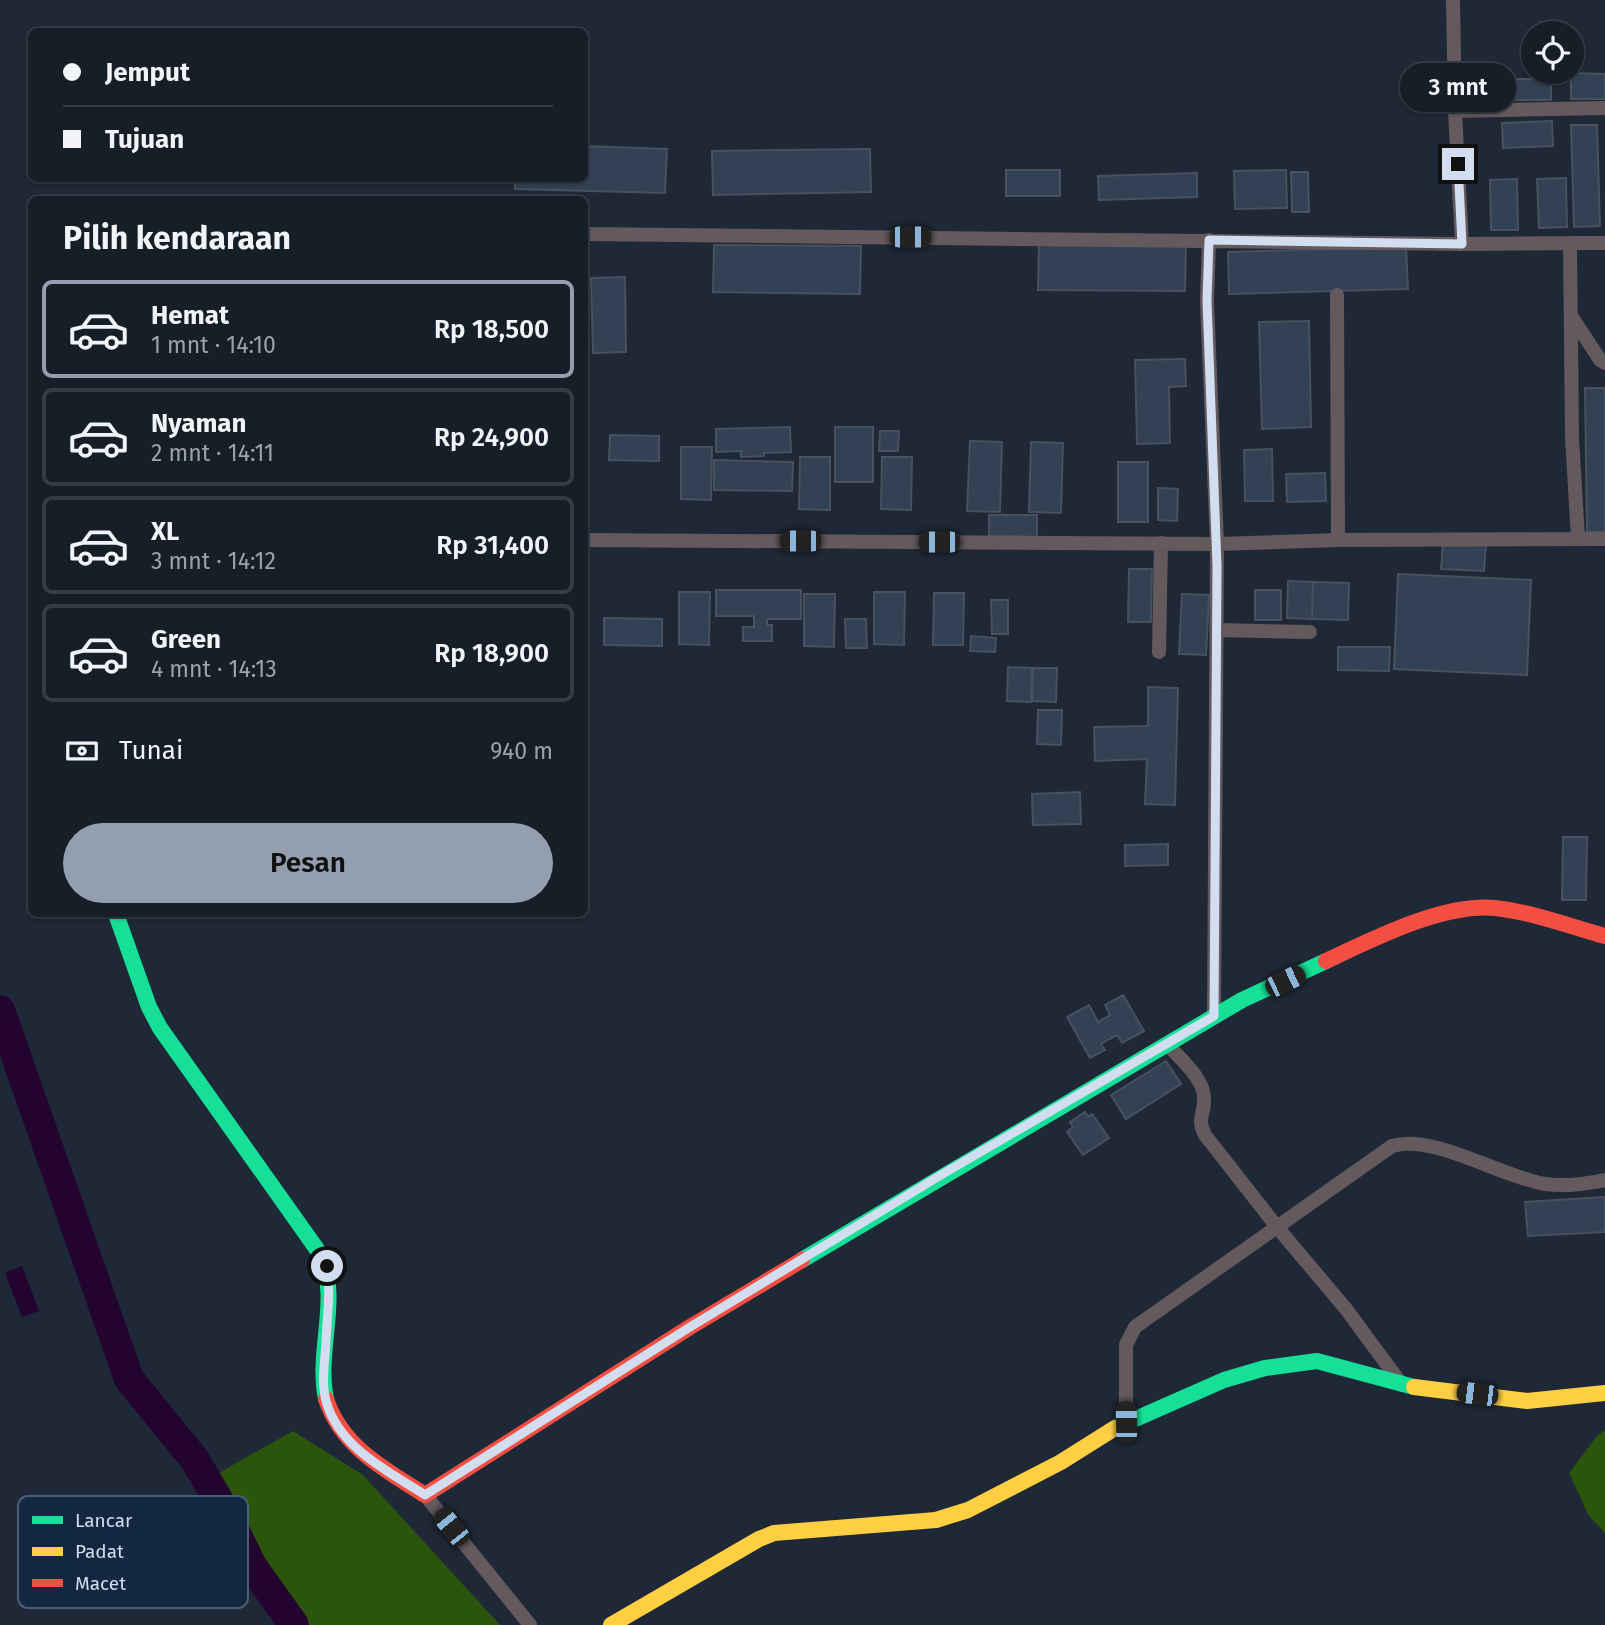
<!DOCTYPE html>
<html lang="id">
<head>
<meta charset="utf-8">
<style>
  :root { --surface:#161e28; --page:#232b34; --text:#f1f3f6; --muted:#9ea2a8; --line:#353c45; --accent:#939eae }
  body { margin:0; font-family:"Fira Sans",sans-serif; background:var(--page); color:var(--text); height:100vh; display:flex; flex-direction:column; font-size:26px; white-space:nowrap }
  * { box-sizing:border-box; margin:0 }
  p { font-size:23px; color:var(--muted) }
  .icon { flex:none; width:38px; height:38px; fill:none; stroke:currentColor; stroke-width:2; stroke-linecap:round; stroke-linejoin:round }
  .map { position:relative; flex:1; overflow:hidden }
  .sheet { position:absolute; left:28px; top:196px; width:560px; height:721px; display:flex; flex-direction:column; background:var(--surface); border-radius:10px; box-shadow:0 2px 5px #0004,0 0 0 2px var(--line) }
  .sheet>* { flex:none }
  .hud { position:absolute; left:28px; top:28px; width:560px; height:154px; border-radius:10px; box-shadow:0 2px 5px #0004,0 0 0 2px var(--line); display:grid; align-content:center; height:154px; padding:0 35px; background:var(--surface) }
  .buttons { position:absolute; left:1521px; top:21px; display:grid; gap:14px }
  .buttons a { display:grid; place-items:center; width:63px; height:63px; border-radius:50%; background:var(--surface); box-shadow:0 2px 5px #0004,0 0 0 2px var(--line); font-size:35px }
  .end { position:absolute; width:32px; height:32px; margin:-16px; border:9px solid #d2deef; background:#111; box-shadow:0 0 0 4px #111 }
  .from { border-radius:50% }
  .bubble { position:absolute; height:49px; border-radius:24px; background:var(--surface); box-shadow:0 2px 5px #0004,0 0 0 2px var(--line); font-size:23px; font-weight:600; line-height:49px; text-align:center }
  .car { position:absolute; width:21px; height:42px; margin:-21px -10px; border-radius:9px; box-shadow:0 0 5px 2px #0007; background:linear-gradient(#222 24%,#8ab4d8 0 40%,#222 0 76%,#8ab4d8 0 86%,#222 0) }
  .hud b { display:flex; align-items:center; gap:24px; height:66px; font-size:26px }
  .hud b+b { border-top:2px solid var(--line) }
  .hud i { width:18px; height:18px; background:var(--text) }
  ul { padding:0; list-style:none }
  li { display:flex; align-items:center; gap:21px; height:98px; margin:0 14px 10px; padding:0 21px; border:4px solid var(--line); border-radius:10px }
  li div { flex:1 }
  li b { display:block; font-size:26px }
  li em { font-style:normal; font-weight:600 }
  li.on { border-color:var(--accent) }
  li>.icon { width:63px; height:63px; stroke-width:1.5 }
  h2 { padding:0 35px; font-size:32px; line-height:84px }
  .pay { display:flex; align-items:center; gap:18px; height:77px; padding:0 35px; font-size:26px }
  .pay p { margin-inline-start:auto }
  .cta { display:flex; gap:14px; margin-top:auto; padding:14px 35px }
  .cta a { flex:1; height:80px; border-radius:42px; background:var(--accent); color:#111; font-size:28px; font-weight:600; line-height:80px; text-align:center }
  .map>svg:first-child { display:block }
  .forest { fill:#2b540c }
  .water { fill:#230431 }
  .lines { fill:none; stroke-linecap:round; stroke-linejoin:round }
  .river { stroke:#230431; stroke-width:30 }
  .building { fill:#324153; stroke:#48515d; stroke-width:2 }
  .street { stroke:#64595c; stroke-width:14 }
  .fast { stroke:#16e098; stroke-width:16 }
  .slow { stroke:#ffcf43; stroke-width:16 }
  .jam { stroke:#f24e42; stroke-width:16 }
  .route { stroke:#d2deef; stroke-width:9 }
  .key { fill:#132740; stroke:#4c5e75; stroke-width:2 }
  .key-label { font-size:19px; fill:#d2deef }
</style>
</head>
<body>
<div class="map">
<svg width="1605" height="1625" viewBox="0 0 1605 1625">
  <rect width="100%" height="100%" fill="#1e2836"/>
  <path class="forest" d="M1605 1430V1533L1589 1516 1569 1473 1597 1436Z
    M293 1431 363 1475 500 1625H289L278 1596 242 1574 205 1533 197 1498 215 1475Z"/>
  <path class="water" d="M22 1266 39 1311 22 1317 5 1273Z"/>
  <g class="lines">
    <path class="river" d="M0 1010 129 1379 195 1460 226 1513 252 1566 294 1625"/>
  </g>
  <path class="building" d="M1571 73 1605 74V99H1571Z
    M1500 79H1551V100H1500Z
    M1552 121 1553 146 1503 148 1502 123Z
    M1571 125H1597L1600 226 1574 227Z
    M584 146 667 149 665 193 515 189V178H584Z
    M870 149 871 192 713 195 712 151Z
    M1006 170H1060V196H1006Z
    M1286 170 1287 208 1235 209 1234 171Z
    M1291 172H1308L1309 212H1292Z
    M1197 173V197L1099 200 1098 176Z
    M1566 178 1567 227 1539 228 1537 179Z
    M1517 179 1518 230H1491L1490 180Z
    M1039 242 1186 244 1185 291 1038 290Z
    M714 245 861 246 860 294 713 292Z
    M1406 247 1408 289 1229 294 1228 252Z
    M625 277 626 352 593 353 591 278Z
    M1309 321 1311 427 1262 429 1259 322Z
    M1185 359 1186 386 1169 387 1170 443 1137 444 1135 360Z
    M1585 388H1605V532H1587Z
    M790 427 791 452 764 453V456L741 457V451L716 452V429Z
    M835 427H873V482H835Z
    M880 431H899L898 451H879Z
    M610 435 659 436V461L609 460Z
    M970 441 1002 442 1000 512 967 511Z
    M1031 442 1063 443 1061 513 1029 512Z
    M681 447H712L711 500 681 499Z
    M1272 449 1273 501H1245L1244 450Z
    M800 457H830V510L799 509Z
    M882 457H912L911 510 881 509Z
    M714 460 793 462 792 491 714 490Z
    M1118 462H1148V522H1118Z
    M1325 473 1326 501 1287 502 1286 474Z
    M1158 488 1178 489 1177 521 1158 520Z
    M989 515H1037V537L989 536Z
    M1443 543 1486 545 1484 571 1441 569Z
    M1129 569H1152L1151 622H1128Z
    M1398 574 1531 580 1527 675 1394 669Z
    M1288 581 1313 582 1312 619 1287 618Z
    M1313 582 1349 583 1348 620 1312 619Z
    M716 590H801V619H767V625H772V641H743V627H754V616H716Z
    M1255 590H1281V620H1255Z
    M679 592H710L709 645 679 644Z
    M874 592H905L904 645 874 644Z
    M934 593H964L963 645H933Z
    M804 594H835L834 647 804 646Z
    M1182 594 1209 595 1206 655 1179 654Z
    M991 600H1008V634H992Z
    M604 618 662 619V646L604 645Z
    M845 619H866L867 648H846Z
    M971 636 996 638 995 652 970 651Z
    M1338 647H1390L1389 671 1338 670Z
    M1008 667 1032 668 1031 702 1007 701Z
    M1033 668H1057L1056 702 1032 701Z
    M1148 687 1178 688 1175 805 1145 804 1147 759 1095 761 1094 727 1148 726Z
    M1038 710H1062L1061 745 1037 744Z
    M1080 792 1081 824 1033 825 1032 794Z
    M1563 837H1587L1586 900H1562Z
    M1168 844V865L1125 866V845Z
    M1123 995 1144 1031 1122 1043 1117 1035 1101 1044 1105 1050 1090 1058 1067 1017 1089 1005 1098 1022 1110 1015 1105 1005Z
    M1166 1061 1181 1084 1126 1119 1111 1095Z
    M1085 1112 1088 1117 1092 1114 1109 1138 1083 1155 1067 1132 1073 1127 1070 1122Z
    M1605 1197V1232L1528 1236 1525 1202Z"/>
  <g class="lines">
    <path class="street" d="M1453 0 1455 111 1462 244
      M1455 111 1605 108
      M584 234 1462 244 1570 243
      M1337 295 1338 540
      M1572 317 1600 360 1605 363
      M1578 538 1572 438 1570 243H1605
      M584 540 1217 544 1207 301 1209 240
      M1217 630 1310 632
      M1159 652 1161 543
      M1214 1016 1217 544 1338 540 1605 539
      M1167 1044C1179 1058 1204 1078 1204 1098 1205 1115 1196 1118 1205 1135L1277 1227 1346 1309 1402 1385
      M1126 1422V1345L1135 1327 1392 1146C1433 1133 1501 1177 1545 1184 1565 1187 1585 1184 1605 1180
      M425 1495 530 1625"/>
    <path class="fast" d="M116 914 149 1007 160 1028 321 1255C340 1301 316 1351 326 1399
      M802 1260 1242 1000 1326 961
      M1115 1428 1224 1380 1265 1368 1317 1361 1414 1387"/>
    <path class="slow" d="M1414 1387 1527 1401 1605 1393
      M611 1625 759 1539 774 1533 936 1520 968 1510 1061 1462 1115 1428"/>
    <path class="jam" d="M1326 961C1373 939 1443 903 1495 908 1532 912 1569 926 1605 936
      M326 1399C342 1447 384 1469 425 1495L690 1327 802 1260"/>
  </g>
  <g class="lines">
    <path class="route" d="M327 1266C331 1292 327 1316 326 1342 325 1361 321 1382 326 1401 339 1448 388 1471 425 1495L690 1327 946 1172 1214 1016 1217 566 1207 301 1209 240 1462 244 1458 164"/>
  </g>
  <rect x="18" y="1496" width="230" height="112" rx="10" class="key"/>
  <rect x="32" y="1516" width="31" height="8" fill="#16e098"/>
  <rect x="32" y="1547" width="31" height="9" fill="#ffcf43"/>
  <rect x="32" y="1579" width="31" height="8" fill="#f24e42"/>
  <g class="key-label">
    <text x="75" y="1527">Lancar</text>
    <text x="75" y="1558">Padat</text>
    <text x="75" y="1590">Macet</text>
  </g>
</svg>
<div class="buttons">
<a><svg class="icon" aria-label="locate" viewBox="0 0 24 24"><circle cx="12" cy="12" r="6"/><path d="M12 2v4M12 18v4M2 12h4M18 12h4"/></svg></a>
</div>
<i class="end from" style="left:327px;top:1266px"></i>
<i class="end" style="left:1458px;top:164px"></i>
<div class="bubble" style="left:1400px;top:63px;width:116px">3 mnt</div>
<i class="car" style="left:910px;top:237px;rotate:90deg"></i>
<i class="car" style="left:800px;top:541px;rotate:270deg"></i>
<i class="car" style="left:939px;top:542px;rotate:270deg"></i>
<i class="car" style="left:1285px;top:981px;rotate:64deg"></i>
<i class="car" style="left:1477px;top:1394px;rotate:277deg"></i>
<i class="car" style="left:1126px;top:1422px;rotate:359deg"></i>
<i class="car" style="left:451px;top:1527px;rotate:321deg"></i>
<div class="hud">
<b><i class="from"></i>Jemput</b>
<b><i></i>Tujuan</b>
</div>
<section class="sheet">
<h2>Pilih kendaraan</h2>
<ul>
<li class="on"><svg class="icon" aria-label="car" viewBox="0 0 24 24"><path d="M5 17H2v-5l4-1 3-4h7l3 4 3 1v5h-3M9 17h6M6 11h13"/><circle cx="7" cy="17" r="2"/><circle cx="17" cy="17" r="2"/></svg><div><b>Hemat</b><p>1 mnt · 14:10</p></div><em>Rp 18,500</em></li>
<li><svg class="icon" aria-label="car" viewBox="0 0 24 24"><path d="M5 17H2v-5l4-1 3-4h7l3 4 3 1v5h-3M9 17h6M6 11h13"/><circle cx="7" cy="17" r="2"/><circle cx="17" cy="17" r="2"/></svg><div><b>Nyaman</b><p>2 mnt · 14:11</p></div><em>Rp 24,900</em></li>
<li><svg class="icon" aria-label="car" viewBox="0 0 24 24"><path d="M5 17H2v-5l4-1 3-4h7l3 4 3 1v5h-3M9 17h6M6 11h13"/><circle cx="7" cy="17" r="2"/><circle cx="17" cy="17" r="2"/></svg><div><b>XL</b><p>3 mnt · 14:12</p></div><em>Rp 31,400</em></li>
<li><svg class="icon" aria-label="car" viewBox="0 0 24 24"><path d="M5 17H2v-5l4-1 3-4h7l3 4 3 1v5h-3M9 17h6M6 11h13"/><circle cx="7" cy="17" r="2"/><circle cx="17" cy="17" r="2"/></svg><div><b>Green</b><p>4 mnt · 14:13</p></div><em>Rp 18,900</em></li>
</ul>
<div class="pay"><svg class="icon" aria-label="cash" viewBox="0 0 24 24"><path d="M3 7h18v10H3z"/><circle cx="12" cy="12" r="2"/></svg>Tunai<p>940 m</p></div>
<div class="cta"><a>Pesan</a></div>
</section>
</div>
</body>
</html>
